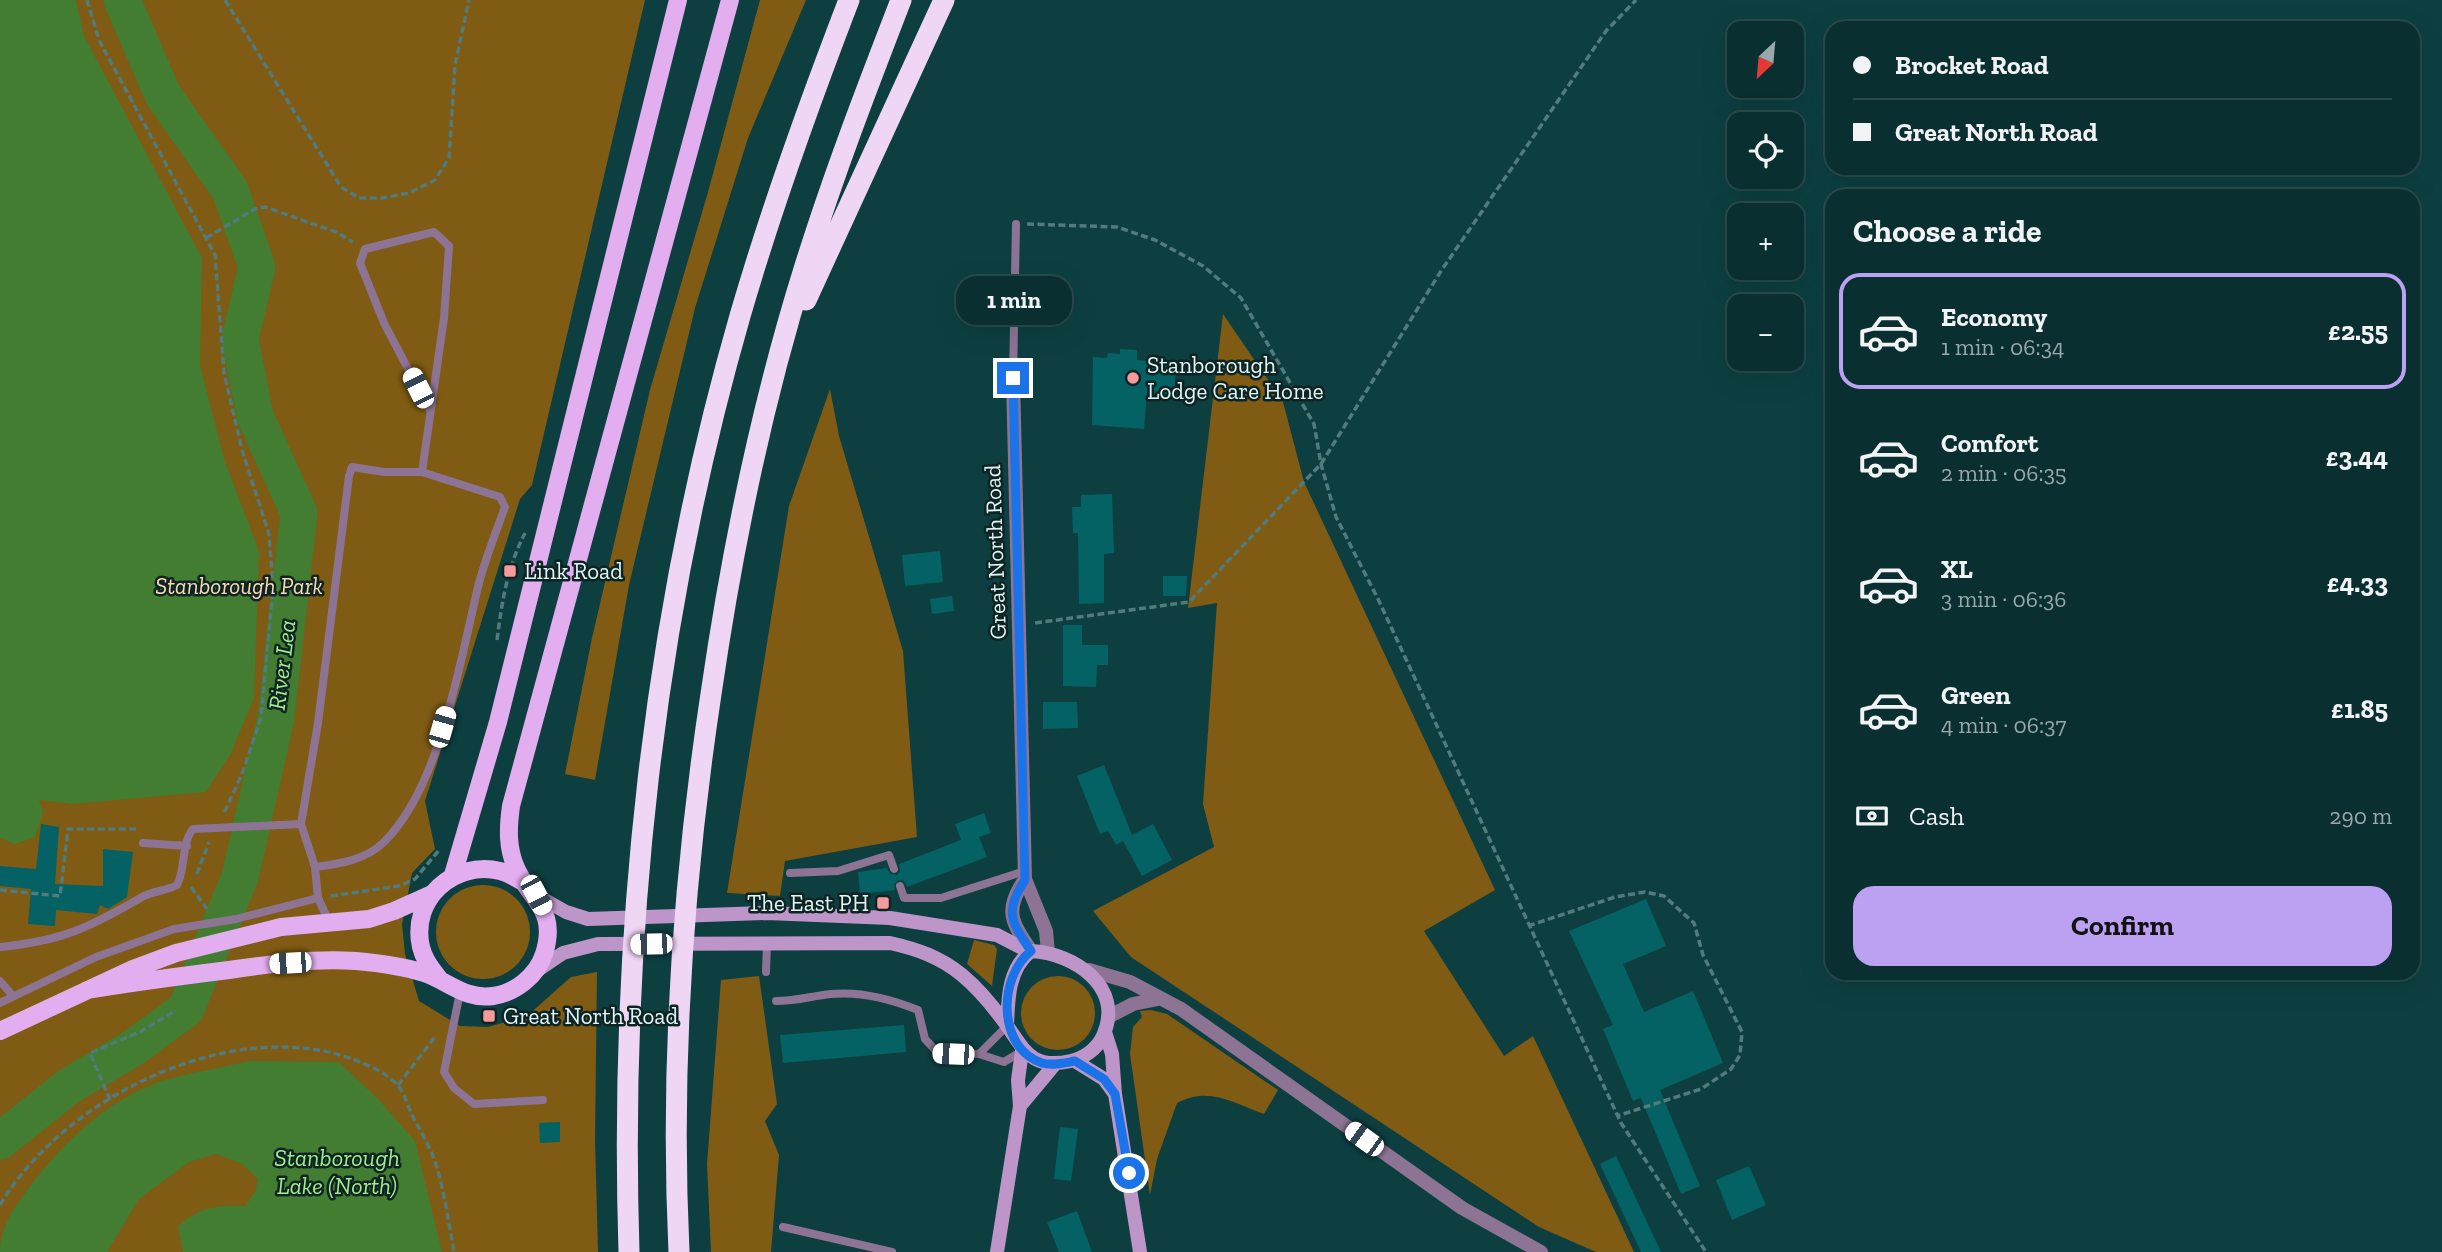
<!DOCTYPE html>
<html lang="en">
<head>
<meta charset="utf-8">
<style>
  :root { --surface:#0a2f31; --page:#133739; --text:#f1f3f6; --muted:#99a9ab; --line:#2a4a4d; --accent:#bca0f2 }
  body { margin:0; font-family:"Zilla Slab",serif; background:var(--page); color:var(--text); height:100vh; display:flex; flex-direction:column; font-size:26px; white-space:nowrap }
  * { box-sizing:border-box; margin:0 }
  p { font-size:23px; color:var(--muted) }
  .icon { flex:none; width:38px; height:38px; fill:none; stroke:currentColor; stroke-width:2; stroke-linecap:round; stroke-linejoin:round }
  .map { position:relative; flex:1; overflow:hidden }
  .details { position:absolute; left:1825px; top:189px; width:595px; height:791px; display:flex; flex-direction:column; background:var(--surface); border-radius:21px; box-shadow:0 7px 28px #0002,0 0 0 2px var(--line) }
  .details>* { flex:none }
  .top-card { position:absolute; left:1825px; top:21px; width:595px; height:154px; border-radius:21px; box-shadow:0 7px 28px #0002,0 0 0 2px var(--line); display:grid; align-content:center; height:154px; padding:0 28px; background:var(--surface) }
  .needle { width:46px; rotate:206deg }
  .fabs { position:absolute; left:1727px; top:21px; display:grid; gap:14px }
  .fabs a { display:grid; place-items:center; width:77px; height:77px; border-radius:14px; background:var(--surface); box-shadow:0 7px 28px #0002,0 0 0 2px var(--line); font-size:35px }
  .end { position:absolute; width:32px; height:32px; margin:-16px; border:9px solid #1a73e8; background:#fff; box-shadow:0 0 0 4px #fff }
  .from { border-radius:50% }
  .bubble { position:absolute; height:49px; border-radius:21px; background:var(--surface); box-shadow:0 7px 28px #0002,0 0 0 2px var(--line); font-size:23px; font-weight:700; line-height:49px; text-align:center }
  .car { position:absolute; width:21px; height:42px; margin:-21px -10px; border-radius:9px; box-shadow:0 0 5px 2px #0007; background:linear-gradient(#fff 24%,#345 0 40%,#fff 0 76%,#345 0 86%,#fff 0) }
  .top-card b { display:flex; align-items:center; gap:24px; height:66px; font-size:26px }
  .top-card b+b { border-top:2px solid var(--line) }
  .top-card i { width:18px; height:18px; background:var(--text) }
  ul { padding:0; list-style:none }
  li { display:flex; align-items:center; gap:21px; height:116px; margin:0 14px 10px; padding:0 14px; border:4px solid transparent; border-radius:21px }
  li div { flex:1 }
  li b { display:block; font-size:26px }
  li em { font-style:normal; font-weight:700 }
  li.active { border-color:var(--accent) }
  li>.icon { width:63px; height:63px; stroke-width:1.5 }
  h2 { padding:0 28px; font-size:32px; line-height:84px }
  .pay { display:flex; align-items:center; gap:18px; height:77px; padding:0 28px; font-size:26px }
  .pay p { margin-inline-start:auto }
  .cta { display:flex; gap:14px; margin-top:auto; padding:14px 28px }
  .cta a { flex:1; height:80px; border-radius:21px; background:var(--accent); color:#111; font-size:28px; font-weight:700; line-height:80px; text-align:center }
  .map>svg:first-child { display:block }
  .green { fill:#7f5b13 }
  .water { fill:#437d31 }
  .lines { fill:none; stroke-linecap:round; stroke-linejoin:round }
  .river { stroke:#437d31; stroke-width:37 }
  .building { fill:#046164 }
  .path { stroke:#517b7c; stroke-width:3.5; stroke-dasharray:7 3.5; stroke-linecap:butt }
  .service { stroke:#8d7494; stroke-width:8 }
  .minor { stroke:#8d7494; stroke-width:14 }
  .tertiary { stroke:#8d7494; stroke-width:14 }
  .secondary { stroke:#bd95c8; stroke-width:14 }
  .primary { stroke:#e2aef0; stroke-width:18 }
  .motorway { stroke:#efd6f5; stroke-width:21 }
  .route { stroke:#1a73e8; stroke-width:9 }
  .poi-dot { fill:#f59b9c; stroke:#0f2323; stroke-width:2.5 }
  .labels { text-anchor:middle; stroke-width:5; stroke-linejoin:round; paint-order:stroke }
  .poi-label { font-size:23px; fill:#dff7f8; stroke:#0f2323; text-anchor:start }
  .street-label { font-size:23px; fill:#dff7f8; stroke:#0f2323 }
  .park-label { font-size:23px; font-style:italic; fill:#f7dcb3; stroke:#0f2323 }
  .water-label { font-size:24px; font-style:italic; fill:#9eed88; stroke:#0f2323 }
</style>
</head>
<body>
<div class="map">
<svg width="2442" height="1252" viewBox="0 0 2442 1252">
  <rect width="100%" height="100%" fill="#0d3f41"/>
  <path class="green" d="M0 0H645L532 485 520 499 425 801 435 849 412 873 402 924 405 954 419 1001 460 1026 488 1027 527 1016 571 977 597 972 595 1140 598 1252H0Z
    M760 0H806L748 138 695 308 629 585 595 780 565 774 592 638 650 390 708 192Z
    M1223 314 1283 402 1304 482 1495 890 1424 931 1504 1056 1533 1036 1634 1252H1596L1539 1227 1131 957 1093 911 1214 847 1203 804 1217 603 1188 608Z
    M830 389 839 436 903 651 917 837 785 861 780 896 727 893 789 506Z
    M436 932a47 47 0 1 1 94 0a47 47 0 1 1-94 0Z
    M974 940 994 945 997 949 992 986 967 964Z
    M1021 1013a37 37 0 1 1 74 0a37 37 0 1 1-74 0Z
    M759 976 777 1104 765 1121 779 1155 771 1252H711L707 1164 721 980Z
    M1151 1010 1167 1014 1278 1090 1264 1114C1233 1103 1209 1086 1177 1103L1157 1159 1150 1195 1130 1054 1133 1027 1142 1017 1140 1011Z"/>
  <path class="water" d="M0 0H76L84 36 202 258 200 365 225 462 259 551 254 698 231 753 206 792 73 804 39 800 43 812 35 837 15 844 0 838Z
    M249 1061 339 1062 379 1100 415 1141 442 1252H183L178 1227C198 1207 217 1205 245 1206L255 1192 258 1179 242 1164 216 1154 189 1162 139 1199 107 1252H0C0 1224 18 1202 34 1181 69 1137 110 1098 165 1080 192 1072 221 1068 249 1061Z"/>
  <g class="lines">
    <path class="river" d="M0 1141 69 1086 133 1048 186 1009 240 877 276 718 299 513 255 416 240 339 257 267 230 190 163 95 122 0"/>
  </g>
  <path class="building" d="M1120 349 1137 350V360L1176 363 1174 395 1147 392 1144 429 1092 425 1093 357 1107 358 1108 353 1120 354Z
    M1112 494 1114 553 1104 554V603L1079 604 1078 533H1073L1072 507H1081V495Z
    M940 551 943 582 905 586 902 555Z
    M1163 576H1187L1186 596H1163Z
    M952 596 954 611 932 614 930 599Z
    M1063 625H1082V645H1108V665H1097L1096 687 1063 686Z
    M1043 702H1077L1078 728 1043 729Z
    M1104 765 1132 835 1153 824 1172 860 1142 876 1123 841 1116 845 1108 831 1100 834 1077 776Z
    M984 813 991 833 979 837 987 857 907 887 904 881 899 880 894 884 895 890 860 894 858 872 887 868 890 874 897 875 900 871 899 864 961 840 955 824Z
    M41 824 59 827 55 884 103 886V849L133 852 127 897 108 909 100 905 97 914 56 910 55 926 28 924 31 889 0 886V866L36 869Z
    M1646 899 1666 946 1623 964 1644 1012 1693 991 1723 1063 1660 1090 1700 1186 1681 1194 1641 1098 1633 1101 1603 1029 1613 1025 1569 931Z
    M904 1025 906 1052 783 1063 780 1035Z
    M560 1122V1142L540 1143 539 1123Z
    M1060 1127 1078 1129 1071 1181 1054 1179Z
    M1616 1156 1661 1252H1641L1600 1164Z
    M1749 1166 1766 1205 1732 1220 1716 1180Z
    M1077 1211 1092 1252H1059L1047 1222Z"/>
  <g class="lines">
    <path class="path" d="M87 0 99 40 215 255 224 373 242 450 269 534 273 587 261 718 242 774 224 813
      M225 0 341 187 359 198H382L409 193 435 180 449 158 455 65 469 0
      M1027 224 1117 227 1155 240 1203 266 1241 298 1314 424 1321 464 1336 517 1379 601 1621 1123 1706 1252
      M206 238 255 209 265 207 336 232 353 242
      M1035 623 1189 602 1321 464 1441 271 1606 31 1636 0
      M497 640C502 601 507 568 525 533
      M197 874 209 842
      M191 887 207 909
      M0 890 60 896 68 829H136
      M331 896 399 886 415 879 440 849
      M1528 926 1615 897 1645 892 1664 896 1694 923 1703 955 1742 1032 1740 1055 1731 1069 1701 1089 1617 1116
      M398 1085 435 1037
      M110 1100 90 1053 140 1032 175 1011
      M0 1205C61 1102 215 1024 333 1053 352 1058 388 1071 399 1087 405 1095 408 1106 412 1115 421 1132 432 1150 437 1168 445 1195 449 1225 454 1252"/>
    <path class="service" d="M1013 378 1016 224
      M143 843 187 846
      M315 867C339 864 366 860 384 842 441 786 460 660 479 583 486 557 496 532 505 507L500 497 422 472
      M790 873 838 871 889 855 894 869
      M900 886 904 898H941L1025 871
      M329 922 318 898 315 867 301 824 318 723 349 476 352 467 384 472H422L444 318 449 246 434 232 365 249 360 263 384 323 429 409
      M0 947C61 941 89 928 142 897 153 891 166 891 177 885 186 868 181 843 193 829L301 824
      M766 972 767 943
      M0 981 13 996
      M460 992 444 1072 454 1088 474 1104 543 1100
      M776 1001C798 1001 811 996 831 994 861 991 891 999 918 1010L925 1039 938 1053 979 1054 1004 1062 1022 1051
      M0 1003 96 957 174 929 236 919 318 898
      M979 1054 1007 1026
      M783 1227 892 1252"/>
    <path class="minor" d="M1013 378 1025 879 1046 931 1048 952
      M1025 879C1004 911 1011 921 1031 951"/>
    <path class="tertiary" d="M1089 970 1130 982 1181 1009 1462 1208 1541 1252
      M1108 1017 1133 1004 1158 999"/>
    <path class="secondary" d="M536 895 566 912 588 919 767 913 890 918 997 935 1030 952
      M535 972 563 953 598 944 890 943C917 949 940 957 962 975 979 989 992 1005 1005 1023 1025 1050 1030 1070 1071 1061 1084 1058 1097 1049 1103 1036 1125 987 1074 953 1031 951 1008 969 1008 999 1007 1026
      M1105 1032 1112 1054 1115 1094 1140 1252
      M1075 1061 1104 1079 1115 1094
      M1020 1106 1055 1064
      M997 1252 1020 1106 1018 1080 1022 1051"/>
    <path class="primary" d="M453 875 498 722 678 0
      M440 980C432 969 424 960 421 947 410 899 454 860 500 871 509 873 517 879 525 883
      M87 990C134 982 181 976 229 970 270 964 314 958 356 961 379 963 402 966 424 973 448 981 465 1000 493 996 515 993 537 976 544 954 558 909 531 902 516 868 507 847 508 828 511 806L730 0
      M0 1031 133 969 176 953 281 927 369 919 394 911 432 894"/>
    <path class="motorway" d="M806 300 944 0
      M629 1252C619 938 653 618 740 316 771 209 809 104 849 0
      M679 1252C670 1064 683 879 711 694 732 549 761 406 805 266 833 176 867 88 901 0"/>
  </g>
  <g class="lines">
    <path class="route" d="M1013 378 1025 880C1004 911 1011 922 1031 951 998 977 997 1048 1042 1063 1053 1066 1064 1063 1075 1061L1104 1079 1115 1094 1129 1173"/>
  </g>
  <g class="poi-dot">
    <circle cx="1133" cy="378" r="7"/>
    <rect x="503" y="564" width="14" height="14" rx="3.5"/>
    <rect x="876" y="896" width="14" height="14" rx="3.5"/>
    <rect x="482" y="1009" width="14" height="14" rx="3.5"/>
  </g>
  <g class="labels">
    <g class="poi-label">
      <text x="1147" y="373">Stanborough<tspan x="1147" dy="26">Lodge Care Home</tspan></text>
      <text x="524" y="579">Link Road</text>
      <text x="869" y="911" text-anchor="end">The East PH</text>
      <text x="503" y="1024">Great North Road</text>
    </g>
    <g class="street-label">
      <text transform="translate(995 552) rotate(-92)" y="8">Great North Road</text>
    </g>
    <g class="park-label">
      <text x="239" y="594">Stanborough Park</text>
    </g>
    <g class="water-label">
      <text transform="translate(282 665) rotate(-83)" y="8">River Lea</text>
      <text x="337" y="1166">Stanborough<tspan x="337" dy="28">Lake (North)</tspan></text>
    </g>
  </g>
</svg>
<div class="fabs">
<a><svg class="needle" viewBox="-14 -14 28 28"><path d="M0-13l5 13h-10z" fill="#e53935"/><path d="M0 13l5-13h-10z" fill="#99a9ab"/></svg></a>
<a><svg class="icon" aria-label="locate" viewBox="0 0 24 24"><circle cx="12" cy="12" r="6"/><path d="M12 2v4M12 18v4M2 12h4M18 12h4"/></svg></a>
<a>+</a>
<a>−</a>
</div>
<i class="end from" style="left:1129px;top:1173px"></i>
<i class="end" style="left:1013px;top:378px"></i>
<div class="bubble" style="left:956px;top:276px;width:116px">1 min</div>
<i class="car" style="left:418px;top:388px;rotate:333deg"></i>
<i class="car" style="left:442px;top:727px;rotate:16deg"></i>
<i class="car" style="left:536px;top:895px;rotate:152deg"></i>
<i class="car" style="left:651px;top:944px;rotate:269deg"></i>
<i class="car" style="left:290px;top:963px;rotate:267deg"></i>
<i class="car" style="left:953px;top:1054px;rotate:272deg"></i>
<i class="car" style="left:1364px;top:1139px;rotate:306deg"></i>
<div class="top-card">
<b><i class="from"></i>Brocket Road</b>
<b><i></i>Great North Road</b>
</div>
<section class="details">
<h2>Choose a ride</h2>
<ul>
<li class="active"><svg class="icon" aria-label="car" viewBox="0 0 24 24"><path d="M5 17H2v-5l4-1 3-4h7l3 4 3 1v5h-3M9 17h6M6 11h13"/><circle cx="7" cy="17" r="2"/><circle cx="17" cy="17" r="2"/></svg><div><b>Economy</b><p>1 min · 06:34</p></div><em>£2.55</em></li>
<li><svg class="icon" aria-label="car" viewBox="0 0 24 24"><path d="M5 17H2v-5l4-1 3-4h7l3 4 3 1v5h-3M9 17h6M6 11h13"/><circle cx="7" cy="17" r="2"/><circle cx="17" cy="17" r="2"/></svg><div><b>Comfort</b><p>2 min · 06:35</p></div><em>£3.44</em></li>
<li><svg class="icon" aria-label="car" viewBox="0 0 24 24"><path d="M5 17H2v-5l4-1 3-4h7l3 4 3 1v5h-3M9 17h6M6 11h13"/><circle cx="7" cy="17" r="2"/><circle cx="17" cy="17" r="2"/></svg><div><b>XL</b><p>3 min · 06:36</p></div><em>£4.33</em></li>
<li><svg class="icon" aria-label="car" viewBox="0 0 24 24"><path d="M5 17H2v-5l4-1 3-4h7l3 4 3 1v5h-3M9 17h6M6 11h13"/><circle cx="7" cy="17" r="2"/><circle cx="17" cy="17" r="2"/></svg><div><b>Green</b><p>4 min · 06:37</p></div><em>£1.85</em></li>
</ul>
<div class="pay"><svg class="icon" aria-label="cash" viewBox="0 0 24 24"><path d="M3 7h18v10H3z"/><circle cx="12" cy="12" r="2"/></svg>Cash<p>290 m</p></div>
<div class="cta"><a>Confirm</a></div>
</section>
</div>
</body>
</html>
